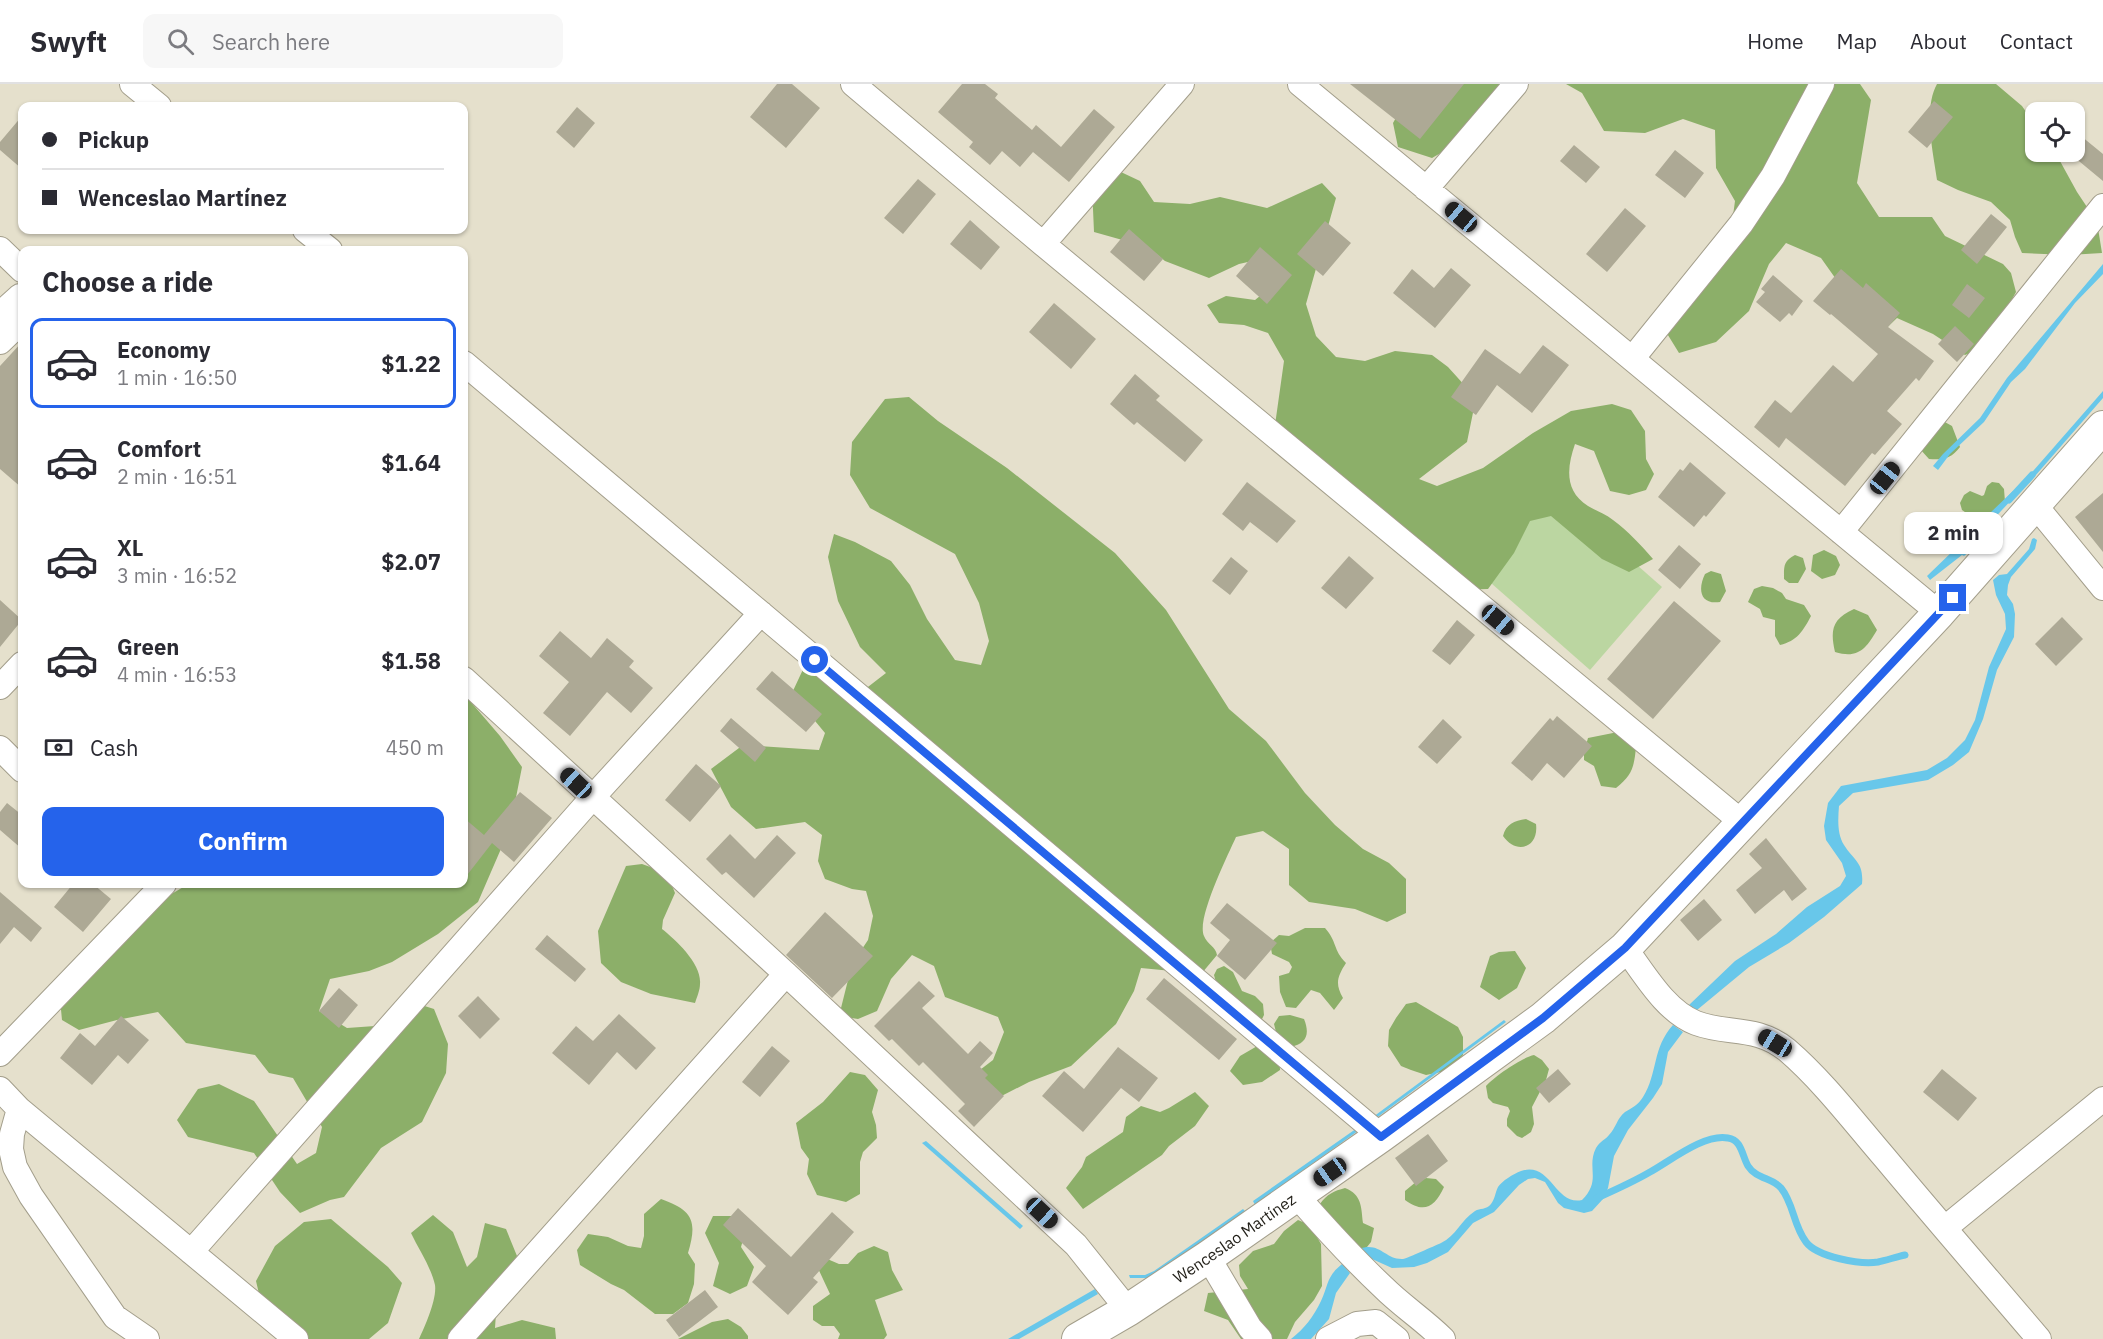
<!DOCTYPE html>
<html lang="en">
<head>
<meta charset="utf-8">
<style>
  :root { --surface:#fff; --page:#f7f7f7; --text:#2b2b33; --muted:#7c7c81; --line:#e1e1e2; --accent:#2563eb }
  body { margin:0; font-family:"IBM Plex Sans",sans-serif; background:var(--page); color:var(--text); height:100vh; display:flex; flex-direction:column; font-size:22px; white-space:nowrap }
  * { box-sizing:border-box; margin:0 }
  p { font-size:20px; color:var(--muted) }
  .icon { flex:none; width:33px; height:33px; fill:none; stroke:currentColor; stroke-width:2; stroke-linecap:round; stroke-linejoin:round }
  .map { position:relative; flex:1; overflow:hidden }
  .drawer { position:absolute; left:18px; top:162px; width:450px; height:642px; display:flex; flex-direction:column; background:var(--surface); border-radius:12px; box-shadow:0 2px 4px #0004 }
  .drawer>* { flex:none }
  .top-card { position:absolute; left:18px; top:18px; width:450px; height:132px; border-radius:12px; box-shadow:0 2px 4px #0004; display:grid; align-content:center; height:132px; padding:0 24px; background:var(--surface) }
  .tools { position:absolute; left:2025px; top:18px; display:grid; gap:12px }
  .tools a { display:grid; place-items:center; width:60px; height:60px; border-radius:12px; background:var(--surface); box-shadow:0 2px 4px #0004; font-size:30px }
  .end { position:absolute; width:27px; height:27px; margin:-14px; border:8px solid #2563eb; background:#fff; box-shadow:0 0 0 3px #fff }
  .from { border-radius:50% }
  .bubble { position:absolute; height:42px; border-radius:12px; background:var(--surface); box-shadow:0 2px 4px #0004; font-size:20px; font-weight:700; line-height:42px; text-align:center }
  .car { position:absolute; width:18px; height:36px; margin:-18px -9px; border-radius:8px; box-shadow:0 0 4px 2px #0007; background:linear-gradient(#222 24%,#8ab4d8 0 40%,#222 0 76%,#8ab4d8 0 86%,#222 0) }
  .top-card b { display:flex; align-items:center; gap:21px; height:57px; font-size:22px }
  .top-card b+b { border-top:2px solid var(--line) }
  .top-card i { width:15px; height:15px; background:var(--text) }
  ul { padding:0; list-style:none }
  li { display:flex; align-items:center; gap:18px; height:90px; margin:0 12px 9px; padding:0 12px; border:3px solid transparent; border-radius:12px }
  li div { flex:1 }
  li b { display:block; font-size:22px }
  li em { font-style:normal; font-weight:700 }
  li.on { border-color:var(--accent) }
  li>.icon { width:54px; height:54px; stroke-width:1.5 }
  h2 { padding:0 24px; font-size:27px; line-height:72px }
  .pay { display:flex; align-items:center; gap:15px; height:66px; padding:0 24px; font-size:22px }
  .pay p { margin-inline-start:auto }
  .action { display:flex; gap:12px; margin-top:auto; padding:12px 24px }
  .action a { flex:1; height:69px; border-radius:12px; background:var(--accent); color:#fff; font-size:24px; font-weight:700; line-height:69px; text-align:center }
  header { display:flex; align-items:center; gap:36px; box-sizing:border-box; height:84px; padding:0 30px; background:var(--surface); border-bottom:2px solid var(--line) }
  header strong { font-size:28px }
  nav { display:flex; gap:33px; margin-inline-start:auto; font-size:21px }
  .search { width:420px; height:54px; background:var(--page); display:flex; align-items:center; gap:15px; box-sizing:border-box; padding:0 21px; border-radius:12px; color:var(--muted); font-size:22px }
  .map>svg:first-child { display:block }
  .green { fill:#bbd6a1 }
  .forest { fill:#8caf69 }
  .water { fill:#68c7ea }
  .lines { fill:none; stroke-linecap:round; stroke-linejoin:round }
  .stream { stroke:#68c7ea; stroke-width:7 }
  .building { fill:#ada995 }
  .minor-casing { stroke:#a39e8b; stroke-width:26 }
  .major-casing { stroke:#a39e8b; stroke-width:34 }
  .minor { stroke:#fff; stroke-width:24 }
  .major { stroke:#fff; stroke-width:32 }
  .route { stroke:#2563eb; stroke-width:8 }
  .labels { text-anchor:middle; stroke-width:4.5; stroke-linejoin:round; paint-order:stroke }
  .street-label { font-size:16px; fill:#201e17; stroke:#fff }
</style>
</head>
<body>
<header>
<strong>Swyft</strong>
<div class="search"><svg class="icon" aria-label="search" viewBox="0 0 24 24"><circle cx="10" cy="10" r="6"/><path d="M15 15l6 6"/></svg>Search here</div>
<nav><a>Home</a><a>Map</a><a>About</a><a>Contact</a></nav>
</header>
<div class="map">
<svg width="2103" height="1255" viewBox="0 0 2103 1255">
  <rect width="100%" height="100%" fill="#e5e0cc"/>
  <path class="green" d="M1547 402 1662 503 1590 586 1475 485Z"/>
  <path class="forest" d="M1415 0H1515L1465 55 1432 74 1398 63 1393 39Z
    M1566 0H1860L1871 16 1857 99 1879 133H1932L1945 152 2003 180 2011 189 2016 208 1986 262 1965 271 1933 250 1897 234 1877 253 1821 174 1786 159 1769 180 1749 227 1716 258 1679 269 1663 243 1729 161 1735 117 1716 84 1715 46 1683 35 1645 49 1604 47 1582 9Z
    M1937 0H1996L2022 22 2035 41 2036 68H2055L2077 108 2097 138 2102 169 2069 171 2022 169 2015 153 2010 136 1991 118 1958 106 1937 96C1933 68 1923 25 1937 0Z
    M1106 81 1140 97 1154 118 1190 120 1220 113 1267 124 1322 99 1336 114 1306 220 1316 252 1336 273 1365 277 1395 267 1432 271 1448 283 1476 314 1467 358 1419 395 1437 402 1483 384 1533 349 1571 327 1612 320 1631 326 1645 347 1646 375 1654 390 1646 406 1629 411 1610 407 1594 367 1575 360C1567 383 1564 407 1588 422 1596 427 1606 430 1613 436 1628 447 1641 461 1653 475L1629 488 1602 475 1551 432 1530 437 1514 469 1488 505 1454 506 1275 341 1284 277 1268 249 1244 241 1219 239 1207 221 1226 212 1255 216 1271 203 1270 173 1239 180 1209 194 1165 177 1144 160 1126 157 1094 148 1092 102Z
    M909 313 938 337 1007 384 1115 469 1166 526 1229 625 1266 657 1305 709 1335 741 1363 765 1389 779 1406 795V829L1387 838 1355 825 1309 818 1289 801V765L1263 747 1236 753C1228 771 1196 835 1204 852 1207 860 1216 863 1217 871L1197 895 1172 887 1141 884 1134 907 1116 940 1071 982 1029 998 984 1021 972 992 993 976 1004 948 998 933 945 913 934 882 912 871 891 895 877 927 858 935 839 932 852 880 868 856 873 832 866 807 852 805 825 795 818 777 822 751 805 738 756 745 731 723 711 685 743 661 819 666 825 649 792 609 806 579 864 606 886 589 860 563 838 517 828 473 834 450 855 458 891 477 910 501 927 535 955 576 981 581 989 557 979 519 955 470 870 424 850 391 852 358 885 315Z
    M1943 337 1952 342 1960 363C1951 375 1943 376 1929 375L1920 365Z
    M1992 398 1999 399 2004 405 2005 418 1989 433H1972L1962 426 1960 419 1964 411 1970 407 1982 412 1984 411 1987 402Z
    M1824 466 1836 472 1840 481 1835 491 1822 495 1811 487 1813 471Z
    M1795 471 1803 474 1806 485 1798 499H1789L1784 495C1784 483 1783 477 1795 471Z
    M1711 487 1721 490 1726 507 1720 518C1699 521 1698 504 1705 490Z
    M1762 502 1773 504 1782 509 1786 515 1804 521 1811 532C1803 547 1797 557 1780 561L1775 552V536L1763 533 1760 525 1748 518 1754 505Z
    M1854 525 1868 531 1877 546C1866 565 1858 575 1835 568 1830 546 1832 535 1854 525Z
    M464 610 500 652 522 683 510 744 478 818 438 850 392 878 369 887 330 895 319 927 347 944 375 942 409 917 434 925 448 960 446 989 422 1038 381 1064 344 1113 330 1116 300 1129 280 1108 254 1069 188 1053 177 1036 198 1005 219 1000 254 1017 297 1080 316 1069 322 1043 293 994 269 989 255 971 186 959 158 928 117 936 79 946 62 936 60 915C95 880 146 819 190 800H464Z
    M1613 649H1620L1636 663C1634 684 1632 691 1616 704L1601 702 1594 682 1584 676V668L1588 654Z
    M1526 735 1536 740C1539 764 1516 771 1503 752 1506 740 1514 737 1526 735Z
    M642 780 667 789 675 809 663 836 662 845C676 856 702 880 700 900 700 906 697 913 695 919L651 910 621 898 601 879 598 847 626 782Z
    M1305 844H1325C1337 857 1333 866 1346 879 1337 893 1335 900 1343 914L1334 926 1320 909 1311 906 1296 924 1286 923 1280 908 1279 892 1289 889 1292 883 1289 878 1272 870 1270 859 1279 851 1289 852Z
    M1515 867 1526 884 1517 904 1499 916 1480 903 1490 872 1499 868Z
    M1224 882 1233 888 1242 907 1255 912 1263 920 1264 931 1260 939 1217 902 1214 891 1217 885Z
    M1416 918 1458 943 1463 953V971L1451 986 1426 991 1411 986 1401 982 1388 962 1389 946 1396 934 1406 920Z
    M1290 931 1304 935C1310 950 1307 960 1290 963L1277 952 1274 940 1279 932Z
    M1259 961 1279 965 1280 986 1262 998 1243 1001 1230 987 1240 972Z
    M1534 971 1542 976 1549 985 1546 996 1532 1023 1534 1040 1531 1048 1522 1054 1517 1052 1507 1042V1035L1510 1027 1508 1023 1493 1019 1488 1014 1486 1002C1495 992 1521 974 1534 971Z
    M850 988 865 991 878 1006 872 1028 876 1041 877 1054 863 1068 860 1078V1110L846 1118 817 1111 807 1090 809 1075 801 1064 796 1039 823 1018Z
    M1195 1008 1209 1022 1195 1042 1169 1062 1162 1071 1083 1125 1066 1104 1082 1083 1086 1073 1123 1048 1126 1033 1141 1022 1160 1028 1169 1024Z
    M1426 1094 1436 1095 1444 1103C1435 1123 1424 1130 1405 1116V1107L1417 1097Z
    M1345 1104C1362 1111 1361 1122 1363 1139L1374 1144 1371 1158 1363 1168 1320 1120C1327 1110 1334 1107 1345 1104Z
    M661 1115C692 1126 698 1136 688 1169L695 1180 694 1200 688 1219 673 1230H655L624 1206 611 1200 580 1181 577 1166 588 1150 608 1153 628 1162 641 1164 644 1152V1130Z
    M433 1131 453 1148 467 1183 477 1173 485 1139 506 1145 517 1172 497 1214 495 1244 522 1236 555 1244 556 1255H419C425 1242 437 1215 435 1201 431 1183 419 1166 411 1149Z
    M713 1132H731L744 1152 741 1163 754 1183 747 1202 730 1210 713 1202 719 1179 705 1149Z
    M331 1135 388 1183 402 1199 388 1239 369 1255H285L264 1231 256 1197 275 1162 304 1138Z
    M1298 1136 1310 1141 1321 1160 1322 1202 1314 1216 1295 1238 1287 1255H1241L1228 1236 1204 1227 1208 1209 1248 1205 1240 1192 1239 1181 1253 1167 1274 1160 1284 1147Z
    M874 1162 888 1168 892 1186 903 1206 875 1216 887 1251 884 1255H838L840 1250 834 1242H822L813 1236V1222L830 1210 816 1180 825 1174 839 1180H848L858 1169Z
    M728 1235 741 1243 748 1252V1255H678L712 1238Z"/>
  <path class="water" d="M2103 180V190L2075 219 2025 285 2011 298 1984 338 1950 370 1938 386 1933 382 1943 370 1980 334 2007 294Z
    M2103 307V314L2029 399 2026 395Z
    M2013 407 2017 410 1971 459 1970 467 1964 472 1962 471 1930 496 1927 492 1956 464 1955 458 1940 445 1943 442 1960 452H1966Z
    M2034 454 2037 456 2035 465 2011 493 2008 501 2007 511 2013 520 2015 530 2014 553 1997 586 1983 635 1969 668 1953 681 1928 696 1853 709 1839 722C1838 735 1837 750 1844 761 1854 777 1864 778 1862 800L1824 833 1789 859 1749 883 1697 926 1689 921 1735 877 1776 850 1807 823 1840 802 1846 792 1842 779 1826 756 1824 742 1828 719 1841 702 1927 686 1947 674 1965 656 1975 636 1989 583 2006 545 2005 530 1996 511 1993 496 1999 491 2007 490 2029 465 2032 455Z
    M1504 936 1506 938 1375 1035 1373 1033Z
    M1673 941 1683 948 1668 968 1662 1000 1653 1014 1628 1046 1614 1072 1608 1104 1603 1115 1592 1127 1584 1129 1564 1124 1558 1119 1545 1098 1535 1094 1528 1095 1519 1101 1494 1128 1473 1139 1448 1168 1427 1179 1414 1183 1392 1184 1372 1175H1366L1359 1165C1380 1157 1385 1176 1403 1175 1408 1174 1434 1162 1441 1159 1456 1152 1461 1136 1475 1127 1480 1124 1486 1126 1491 1120 1495 1115 1495 1109 1498 1103 1502 1097 1513 1090 1521 1087 1551 1077 1555 1122 1582 1116 1602 1096 1586 1084 1596 1064 1600 1057 1605 1056 1609 1051 1616 1044 1617 1034 1625 1028 1632 1024 1638 1021 1643 1013 1658 989 1652 964 1673 941Z
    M1360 1042 1362 1044 1255 1121 1253 1117Z
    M926 1057 1023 1142 1020 1145 922 1059Z
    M1243 1125 1245 1127 1156 1191 1147 1194H1130L1129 1191H1145L1154 1187Z
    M1342 1180 1350 1189 1336 1209 1329 1235 1311 1255H1291C1304 1245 1314 1232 1321 1217 1329 1200 1326 1193 1342 1180Z
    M1095 1205 1098 1210 1019 1255H1008Z"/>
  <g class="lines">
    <path class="stream" d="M2009 416 2032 391
      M1597 1114C1615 1106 1633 1098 1650 1088 1670 1077 1705 1049 1728 1054 1742 1056 1742 1072 1748 1082 1756 1095 1773 1094 1781 1104 1794 1120 1793 1141 1806 1158 1817 1173 1861 1181 1878 1178 1887 1176 1896 1173 1905 1171"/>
  </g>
  <path class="building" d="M777 0H792L820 24 786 64 750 33Z
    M962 0H985L998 10 995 14 1032 46 1036 41 1061 63 1094 25 1115 43 1069 98 1033 68 1020 83 1002 67 990 81 969 63 973 58 938 28Z
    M1350 0H1464L1420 55Z
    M1934 17 1953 33 1927 64 1908 48Z
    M577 23 595 39 574 64 556 48Z
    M22 32V85L0 66V58Z
    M2081 52 2103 70V97L2068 68H2074V60Z
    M1574 61 1600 83 1586 99 1560 77Z
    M1675 66 1704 89 1685 114 1655 91Z
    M918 95 936 110 903 150 884 134Z
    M1625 124 1646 142 1607 188 1586 170Z
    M1991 130 2007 143 1977 180 1961 166Z
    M970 136 1000 163 981 186 950 160Z
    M1325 137 1351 159 1323 192 1297 170Z
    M1129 145 1163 175 1144 197 1110 168Z
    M1260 163 1292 191 1267 220 1236 192Z
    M1451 184 1471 201 1435 244 1393 209 1412 185 1434 204Z
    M1841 185 1863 204 1866 199 1900 229 1888 243 1934 277 1919 297 1916 294 1887 327 1902 340 1875 371 1872 369 1845 402 1786 354 1779 364 1754 343 1775 316 1791 329 1833 281 1853 298 1878 270 1831 230 1830 231 1813 217Z
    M1773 191 1803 217 1792 232 1789 229 1780 238 1756 218 1765 208 1761 205Z
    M1967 200 1985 214 1969 234 1952 221Z
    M1054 219 1096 255 1071 285 1029 248Z
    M1955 242 1974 260 1957 278 1938 260Z
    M22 258V404L0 385V282Z
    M1543 261 1569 281 1532 329 1497 301 1476 331 1451 313 1485 265 1520 290Z
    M1135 290 1160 312 1156 316 1203 356 1185 378 1137 338 1134 341 1110 320Z
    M1690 378 1726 409 1706 433 1704 431 1694 443 1658 413 1680 385 1683 387Z
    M1247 398 1296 437 1277 459 1250 438 1243 447 1222 430Z
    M2103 409V468L2075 433Z
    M1679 461 1701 480 1680 505 1658 486Z
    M1349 472 1374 494 1346 525 1321 504Z
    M1231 473 1248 487 1230 511 1212 497Z
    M0 516 22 536 0 563Z
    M1674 517 1721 557 1653 635 1607 595Z
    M2062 533 2083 555 2056 582 2035 560Z
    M1457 536 1475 551 1450 581 1432 567Z
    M560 547 591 574 607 554 634 577 629 583 653 604 631 629 607 608 570 652 543 629 569 598 539 572Z
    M772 587 822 630 806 648 756 605Z
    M1557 632 1592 662 1564 694 1547 679 1532 697 1511 679 1550 634 1553 637Z
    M731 634 766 664 755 678 720 647Z
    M1443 635 1462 653 1437 680 1418 663Z
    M696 680 721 702 690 738 665 716Z
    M520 708 552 734 514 778 492 759 464 795V734L484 751Z
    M7 719 22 731V765L0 746V728Z
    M730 750 755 775 777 751 796 769 754 814 726 788 722 791 706 775Z
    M1766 754 1807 805 1792 817 1784 806 1755 830 1736 806 1762 784 1749 770Z
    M73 800H93L111 815 83 848 54 823Z
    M0 808 42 844 31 858 14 843 0 860Z
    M1704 815 1722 836 1698 857 1680 836Z
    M1227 819 1277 859 1245 896 1217 872 1230 856 1210 839Z
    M825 828 873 872 832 914 786 871Z
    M547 851 586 885 575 898 535 865Z
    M1164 894 1237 955 1219 976 1146 915Z
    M919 897 935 912 922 924 968 970 980 957 993 969 980 983 988 991 985 994 1004 1012 974 1043 958 1027 965 1020 923 978 919 982 892 955 889 957 874 942Z
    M339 904 358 921 339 944 319 927Z
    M478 912 500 935 480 955 458 932Z
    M619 930 656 964 636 986 617 968 589 1001 552 969 576 942 593 957Z
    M121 932 149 956 128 980 118 971 92 1001 60 974 80 949 95 962Z
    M772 962 790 977 760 1013 742 998Z
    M1118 963 1158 994 1139 1018 1121 1004 1083 1048 1042 1012 1064 987 1084 1005Z
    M1558 985 1571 1000 1549 1019 1536 1004Z
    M1942 985 1977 1014 1958 1037 1923 1008Z
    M1428 1050 1448 1077 1416 1102 1395 1074Z
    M738 1124 791 1173 832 1128 854 1148 813 1194 818 1198 788 1231 752 1198 766 1182 723 1141Z
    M705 1206 718 1223 679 1253 666 1236Z"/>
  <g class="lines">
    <defs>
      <path id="minor" d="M132 0 159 22
        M853 0 1043 160 1743 739
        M1300 0 1939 529
        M1426 105 1516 0
        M305 146 330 166
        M1043 160 1182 0
        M0 165 22 186
        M0 230 20 212H22
        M0 258 22 237
        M1632 275 1741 140 1773 92 1822 0
        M464 279 1381 1052
        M2035 421 2103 504
        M1841 448 2103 122
        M464 595 786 890 1076 1161 1128 1226
        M0 603 22 580
        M0 664 22 686
        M1625 864C1644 889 1665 927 1696 939 1728 951 1756 941 1787 966 1823 997 1854 1038 1885 1074 1936 1135 1988 1195 2039 1255
        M0 970 164 800
        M0 1005 19 1025 296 1255
        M19 1025 12 1050 11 1065 15 1083 31 1112 115 1233 147 1255
        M1296 1111C1324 1143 1352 1174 1383 1203 1402 1222 1424 1236 1443 1255
        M1945 1144 2103 1015
        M191 1168 592 714 761 529
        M1208 1173 1250 1244 1260 1255
        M460 1255 786 890
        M1328 1255 1357 1240 1376 1238 1397 1255"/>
      <g id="major">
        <path id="s1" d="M1078 1255 1128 1226 1208 1173 1381 1052 1543 934 1625 864 1939 529 2103 343"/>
      </g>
    </defs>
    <use href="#minor" class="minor-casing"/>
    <use href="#major" class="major-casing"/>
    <use href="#minor" class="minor"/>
    <use href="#major" class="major"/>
  </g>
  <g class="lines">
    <path class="route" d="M815 576 1381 1053 1543 934 1625 864 1953 514"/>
  </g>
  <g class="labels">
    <g class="street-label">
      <text dy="6" stroke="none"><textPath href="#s1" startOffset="186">Wenceslao Martínez</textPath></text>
    </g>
  </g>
</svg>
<div class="tools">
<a><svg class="icon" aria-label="locate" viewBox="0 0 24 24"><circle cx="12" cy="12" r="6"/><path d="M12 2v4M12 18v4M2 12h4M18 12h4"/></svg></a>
</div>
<i class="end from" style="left:815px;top:576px"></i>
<i class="end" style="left:1953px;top:514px"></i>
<div class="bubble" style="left:1904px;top:428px;width:99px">2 min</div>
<i class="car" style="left:1461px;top:133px;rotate:310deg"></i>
<i class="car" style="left:1885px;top:394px;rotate:39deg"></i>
<i class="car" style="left:1498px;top:536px;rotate:130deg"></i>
<i class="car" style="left:576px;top:699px;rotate:313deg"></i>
<i class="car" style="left:1775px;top:959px;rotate:301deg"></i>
<i class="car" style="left:1330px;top:1088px;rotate:235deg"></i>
<i class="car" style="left:1042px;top:1129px;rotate:133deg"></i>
<div class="top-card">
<b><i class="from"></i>Pickup</b>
<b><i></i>Wenceslao Martínez</b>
</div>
<section class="drawer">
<h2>Choose a ride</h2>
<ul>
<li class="on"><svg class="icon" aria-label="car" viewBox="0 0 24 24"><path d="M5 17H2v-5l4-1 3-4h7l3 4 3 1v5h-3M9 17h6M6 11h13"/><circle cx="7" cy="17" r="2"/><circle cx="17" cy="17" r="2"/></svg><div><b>Economy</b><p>1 min · 16:50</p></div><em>$1.22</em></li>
<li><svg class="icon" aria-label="car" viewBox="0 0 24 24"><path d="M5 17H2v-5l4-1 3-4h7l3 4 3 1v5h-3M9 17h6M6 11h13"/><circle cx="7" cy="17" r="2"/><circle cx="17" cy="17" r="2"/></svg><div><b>Comfort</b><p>2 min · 16:51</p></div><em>$1.64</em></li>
<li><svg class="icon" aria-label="car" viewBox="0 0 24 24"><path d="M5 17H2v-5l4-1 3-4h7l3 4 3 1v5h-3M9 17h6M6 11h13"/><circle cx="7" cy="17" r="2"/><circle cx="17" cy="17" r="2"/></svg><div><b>XL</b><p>3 min · 16:52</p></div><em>$2.07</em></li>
<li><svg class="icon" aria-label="car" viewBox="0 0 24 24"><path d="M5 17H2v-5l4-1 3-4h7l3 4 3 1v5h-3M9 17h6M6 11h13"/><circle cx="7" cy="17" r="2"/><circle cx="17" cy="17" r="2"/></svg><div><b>Green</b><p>4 min · 16:53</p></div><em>$1.58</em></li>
</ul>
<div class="pay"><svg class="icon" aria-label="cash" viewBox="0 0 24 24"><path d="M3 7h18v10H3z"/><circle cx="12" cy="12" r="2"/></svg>Cash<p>450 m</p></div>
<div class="action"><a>Confirm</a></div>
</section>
</div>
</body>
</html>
